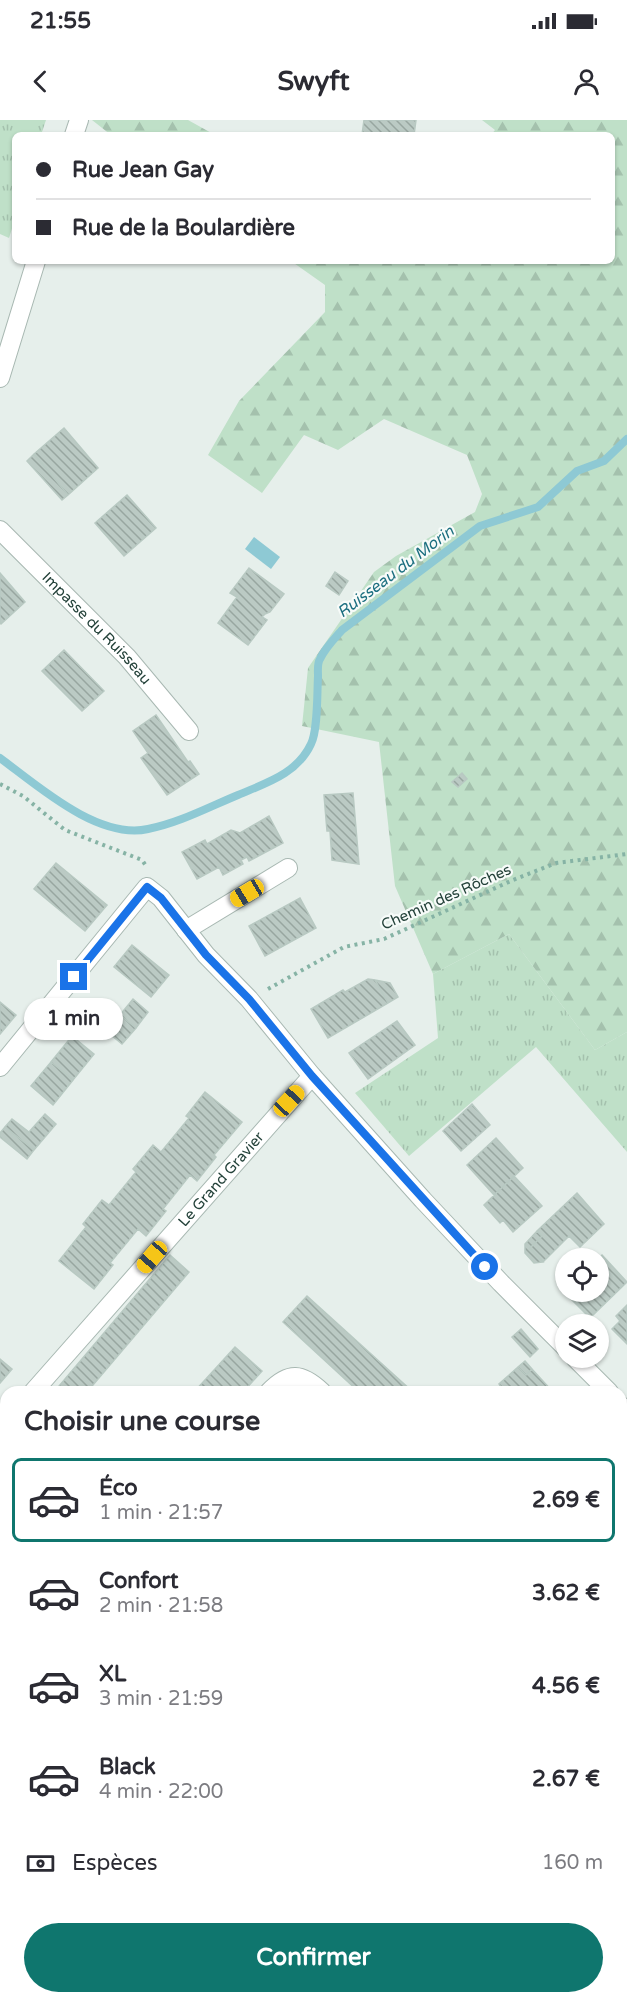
<!DOCTYPE html>
<html lang="fr">
<head>
<meta charset="utf-8">
<style>
  :root { --surface:#fff; --page:#f2f2f3; --text:#2b2b33; --muted:#7c7c81; --line:#e1e1e2; --accent:#0f766e }
  body { margin:0; font-family:"Varela Round",sans-serif; background:var(--page); color:var(--text); height:100vh; display:flex; flex-direction:column; font-size:22px; white-space:nowrap }
  * { box-sizing:border-box; margin:0 }
  p { font-size:20px; color:var(--muted) }
  .icon { flex:none; width:33px; height:33px; fill:none; stroke:currentColor; stroke-width:2; stroke-linecap:round; stroke-linejoin:round }
  .map { position:relative; flex:1; overflow:hidden }
  .drawer { position:absolute; left:0px; top:1266px; width:627px; height:618px; display:flex; flex-direction:column; background:var(--surface); border-radius:18px 18px 0 0; box-shadow:0 2px 4px #0004 }
  .drawer>* { flex:none }
  .top-card { position:absolute; left:12px; top:12px; width:603px; height:132px; border-radius:9px; box-shadow:0 2px 4px #0004; display:grid; align-content:center; height:132px; padding:0 24px; background:var(--surface) }
  .buttons { position:absolute; left:555px; top:1128px; display:grid; gap:12px }
  .buttons a { display:grid; place-items:center; width:54px; height:54px; border-radius:50%; background:var(--surface); box-shadow:0 2px 4px #0004; font-size:30px }
  .end { position:absolute; width:27px; height:27px; margin:-14px; border:8px solid #1a73e8; background:#fff; box-shadow:0 0 0 3px #fff }
  .from { border-radius:50% }
  .bubble { position:absolute; height:42px; border-radius:21px; background:var(--surface); box-shadow:0 2px 4px #0004; font-size:20px; font-weight:700; line-height:42px; text-align:center }
  .car { position:absolute; width:18px; height:36px; margin:-18px -9px; border-radius:8px; box-shadow:0 0 4px 2px #0007; background:linear-gradient(#f5c518 24%,#345 0 40%,#f5c518 0 76%,#345 0 86%,#f5c518 0) }
  .top-card b { display:flex; align-items:center; gap:21px; height:57px; font-size:22px }
  .top-card b+b { border-top:2px solid var(--line) }
  .top-card i { width:15px; height:15px; background:var(--text) }
  ul { padding:0; list-style:none }
  li { display:flex; align-items:center; gap:18px; height:84px; margin:0 12px 9px; padding:0 12px; border:3px solid transparent; border-radius:9px }
  li div { flex:1 }
  li b { display:block; font-size:22px }
  li em { font-style:normal; font-weight:700 }
  li.selected { border-color:var(--accent) }
  li>.icon { width:54px; height:54px; stroke-width:1.5 }
  h2 { padding:0 24px; font-size:27px; line-height:72px }
  .pay { display:flex; align-items:center; gap:15px; height:66px; padding:0 24px; font-size:22px }
  .pay p { margin-inline-start:auto }
  .action { display:flex; gap:12px; margin-top:auto; padding:12px 24px }
  .action a { flex:1; height:69px; border-radius:36px; background:var(--accent); color:#fff; font-size:24px; font-weight:700; line-height:69px; text-align:center }
  .status { display:flex; justify-content:space-between; align-items:center; height:42px; padding:0 30px; background:var(--surface); direction:ltr }
  .status svg { height:16px; fill:currentColor }
  header { display:flex; justify-content:space-between; align-items:center; height:78px; padding:0 24px; background:var(--surface); font-size:27px; font-weight:700 }
  .map>svg:first-child { display:block }
  .grass { fill:url(#grass-tufts) }
  .forest { fill:url(#forest-firs) }
  .water { fill:#8ec9d4 }
  .lines { fill:none; stroke-linecap:round; stroke-linejoin:round }
  .stream { stroke:#8ec9d4; stroke-width:8 }
  .building { fill:url(#building-back-hatch); stroke:#b8c9c2; stroke-width:1.5 }
  .minor-casing { stroke:#a8b8b2; stroke-width:20 }
  .path { stroke:#86b3a5; stroke-width:4; stroke-dasharray:3 4.5; stroke-linecap:butt }
  .minor { stroke:#fff; stroke-width:18 }
  .route { stroke:#1a73e8; stroke-width:8 }
  .labels { text-anchor:middle; stroke-width:4.5; stroke-linejoin:round; paint-order:stroke }
  .street-label { font-size:15px; fill:#24423a; stroke:#f7fbf9 }
  .water-label { font-size:16px; font-style:italic; fill:#1c6f80; stroke:#f7fbf9 }
</style>
</head>
<body>
<div class="status"><b>21:55</b><svg viewBox="0 0 49 12"><path d="M0 12V9h3v3zM5 12V6h3v6zM10 12V3h3v9zM15 12V0h3v12zM26 1h20v11H26zM47 4h2v5h-2z"/></svg></div>
<header><svg class="icon" aria-label="back" viewBox="0 0 24 24"><path d="M15 5l-7 7 7 7"/></svg>Swyft<svg class="icon" aria-label="person" viewBox="0 0 24 24"><circle cx="12" cy="8" r="4"/><path d="M4 21q1-7 8-7t8 7"/></svg></header>
<div class="map">
<svg width="627" height="1884" viewBox="0 0 627 1884">
  <defs>
    <pattern id="grass-tufts" width="24" height="20" patternUnits="userSpaceOnUse" patternTransform="scale(1.5)"><rect width="24" height="20" fill="#bfe0c8"/><path d="M3 7l-1-3M5 7V3M7 7l1-3M15 17l-1-3M17 17v-4M19 17l1-3" fill="none" stroke="#a4c1ad"/></pattern>
    <pattern id="forest-firs" width="22" height="20" patternUnits="userSpaceOnUse" patternTransform="scale(1.5)"><rect width="22" height="20" fill="#bfe0c8"/><path d="M5 1l3.5 6h-7zM16 11l3.5 6h-7z" fill="#a4c1ad"/></pattern>
    <pattern id="building-back-hatch" width="6" height="6" patternUnits="userSpaceOnUse" patternTransform="scale(1.5)"><rect width="6" height="6" fill="#bbcac4"/><path d="M-1 5l2 2M0 0l6 6M5-1l2 2" fill="none" stroke="#98a6a0"/></pattern>
  </defs>
  <rect width="100%" height="100%" fill="#e6efeb"/>
  <path class="grass" d="M0 0H46L41 15H15V99L9 118 0 114Z
    M509 814 595 930 627 912V1032L536 927 409 1036 355 973 438 918 433 854Z"/>
  <path class="forest" d="M92 0H188L215 15H111Z
    M482 0H627V912L595 930 509 814 433 854 395 766 379 622 302 606 308 548 374 452 396 436 475 392 482 374 467 335 384 299 338 330 304 315 262 373 208 335 239 281 325 192V165L291 141H612V15H491L495 10Z"/>
  <path class="water" d="M254 417 280 437 271 449 245 429Z"/>
  <g class="lines">
    <path class="stream" d="M0 638C38 666 98 720 148 709 179 703 209 687 238 675 266 663 297 654 311 624 318 610 317 574 318 556 318 551 317 544 320 539 325 528 334 519 342 510L480 406 538 387 577 351 604 341 627 319"/>
  </g>
  <path class="building" d="M364 0H416L414 15H362Z
    M64 308 98 348 68 375 34 334Z
    M34 334 68 375 62 380 27 341Z
    M127 375 156 408 124 436 95 403Z
    M249 448 284 474 270 492 265 494 262 497 267 500 248 525 218 503 237 477 230 473Z
    M335 452 348 461 339 475 326 466Z
    M0 453 25 482 1 504 0 503Z
    M64 530 104 571 82 591 42 551Z
    M156 595 188 642 190 641 199 654 167 675 141 638 148 633 133 611Z
    M462 653 467 659 458 667 452 662Z
    M353 673 359 744 332 740 330 711H327L324 675Z
    M269 696 283 723 249 741 247 737 241 740 243 744 223 755 219 747 197 759 182 732 205 720 207 724 231 710 240 713Z
    M56 743 107 785 85 811 34 769Z
    M300 778 316 808 265 836 249 806Z
    M132 825 169 855 151 877 114 847Z
    M368 859 375 860 388 883 328 918 311 889 343 870 345 872Z
    M375 860 390 863 398 877 388 883Z
    M133 879 148 892 136 908 120 895Z
    M0 882 16 895 0 914Z
    M120 895 136 908 122 924 106 911Z
    M397 901 415 925 368 959 349 933Z
    M72 916 94 934 73 960 51 942Z
    M51 942 73 960 53 985 31 966Z
    M205 972 242 1002 214 1035 216 1037 197 1061 190 1055 163 1089 166 1091 146 1116 138 1109 110 1143 113 1145 94 1169 59 1141 86 1107 83 1104 102 1080 109 1085 136 1052 133 1049 153 1025 161 1032 189 998 186 996Z
    M472 984 490 1005 461 1031 443 1011Z
    M45 994 56 1004 34 1030 5 1007 12 999 29 1012Z
    M5 1007 34 1030 27 1039 0 1017V1013Z
    M496 1018 523 1048 494 1075 467 1045Z
    M514 1056 542 1086 513 1112 503 1100 500 1103 484 1085Z
    M577 1073 604 1104 580 1127 569 1116 543 1142 530 1128 542 1116 537 1111Z
    M537 1111 542 1116 530 1128 543 1142 534 1143 525 1133V1124Z
    M170 1135 189 1152 87 1272H54Z
    M602 1135 627 1162 590 1198 564 1172H598V1139Z
    M307 1176 413 1272H359L283 1202Z
    M627 1185V1224L612 1209 620 1201 616 1196Z
    M521 1209 538 1229 530 1237 512 1217Z
    M235 1227 262 1251 243 1272H194Z
    M0 1239 12 1249 0 1263Z
    M525 1241 532 1249 526 1255 518 1247Z
    M518 1247 526 1255 532 1249 553 1272H504L499 1264Z
    M6 1329V1368L1 1374 0 1337Z
    M621 1348 627 1354V1411L621 1405 624 1399 621 1396Z
    M0 1409 6 1413V1441L0 1437Z
    M627 1413V1457L621 1451V1418Z
    M0 1503 6 1507V1524L4 1527 0 1524Z
    M621 1681 627 1684V1720L625 1724 621 1722Z
    M0 1805 6 1810V1875L0 1870Z
    M296 1878H307L317 1884H298L294 1882Z
    M307 1878H366L363 1884H317Z
    M397 1878H465L461 1884H393Z"/>
  <g class="lines">
    <defs>
      <g id="minor">
        <path d="M74 15 79 0"/>
        <path d="M0 258 36 141"/>
        <path id="s1" d="M0 410 127 537 189 611"/>
        <path d="M186 810 288 748"/>
        <path d="M0 947 147 767 161 778 206 835 249 879 312 956 423 1080 501 1163 566 1228"/>
        <path d="M575 1238 609 1272"/>
        <path id="s2" d="M33 1272 312 956"/>
        <path d="M269 1272C289 1251 302 1253 322 1272"/>
        <path d="M621 1286 627 1294"/>
        <path d="M0 1309 6 1302"/>
        <path d="M0 1478 6 1481"/>
        <path d="M621 1493H627"/>
        <path d="M621 1797 627 1787"/>
        <path d="M16 1884 22 1878"/>
        <path d="M567 1884 571 1878"/>
      </g>
    </defs>
    <use href="#minor" class="minor-casing"/>
    <path class="path" d="M0 664 23 676 65 710 142 740 146 746
      M268 869 344 827 384 819 513 760 556 743 627 734"/>
    <use href="#minor" class="minor"/>
  </g>
  <g class="lines">
    <path class="route" d="M74 857 147 767 161 778 206 835 249 879 312 956 485 1147"/>
  </g>
  <g class="labels">
    <g class="street-label">
      <text dy="5" stroke="none"><textPath href="#s1" startOffset="138">Impasse du Ruisseau</textPath></text>
      <text transform="translate(446 777) rotate(-24)" y="5">Chemin des Rôches</text>
      <text dy="5" stroke="none"><textPath href="#s2" startOffset="284">Le Grand Gravier</textPath></text>
    </g>
    <g class="water-label">
      <text transform="translate(395 451) rotate(-37)" y="6">Ruisseau du Morin</text>
    </g>
  </g>
</svg>
<div class="buttons">
<a><svg class="icon" aria-label="locate" viewBox="0 0 24 24"><circle cx="12" cy="12" r="6"/><path d="M12 2v4M12 18v4M2 12h4M18 12h4"/></svg></a>
<a><svg class="icon" aria-label="layers" viewBox="0 0 24 24"><path d="M12 4l9 5-9 5-9-5zM3 14l9 5 9-5"/></svg></a>
</div>
<i class="end from" style="left:485px;top:1147px"></i>
<i class="end" style="left:74px;top:857px"></i>
<div class="bubble" style="left:24px;top:878px;width:99px">1 min</div>
<i class="car" style="left:247px;top:773px;rotate:239deg"></i>
<i class="car" style="left:289px;top:981px;rotate:43deg"></i>
<i class="car" style="left:152px;top:1137px;rotate:221deg"></i>
<div class="top-card">
<b><i class="from"></i>Rue Jean Gay</b>
<b><i></i>Rue de la Boulardière</b>
</div>
<section class="drawer">
<h2>Choisir une course</h2>
<ul>
<li class="selected"><svg class="icon" aria-label="car" viewBox="0 0 24 24"><path d="M5 17H2v-5l4-1 3-4h7l3 4 3 1v5h-3M9 17h6M6 11h13"/><circle cx="7" cy="17" r="2"/><circle cx="17" cy="17" r="2"/></svg><div><b>Éco</b><p>1 min · 21:57</p></div><em>2.69 €</em></li>
<li><svg class="icon" aria-label="car" viewBox="0 0 24 24"><path d="M5 17H2v-5l4-1 3-4h7l3 4 3 1v5h-3M9 17h6M6 11h13"/><circle cx="7" cy="17" r="2"/><circle cx="17" cy="17" r="2"/></svg><div><b>Confort</b><p>2 min · 21:58</p></div><em>3.62 €</em></li>
<li><svg class="icon" aria-label="car" viewBox="0 0 24 24"><path d="M5 17H2v-5l4-1 3-4h7l3 4 3 1v5h-3M9 17h6M6 11h13"/><circle cx="7" cy="17" r="2"/><circle cx="17" cy="17" r="2"/></svg><div><b>XL</b><p>3 min · 21:59</p></div><em>4.56 €</em></li>
<li><svg class="icon" aria-label="car" viewBox="0 0 24 24"><path d="M5 17H2v-5l4-1 3-4h7l3 4 3 1v5h-3M9 17h6M6 11h13"/><circle cx="7" cy="17" r="2"/><circle cx="17" cy="17" r="2"/></svg><div><b>Black</b><p>4 min · 22:00</p></div><em>2.67 €</em></li>
</ul>
<div class="pay"><svg class="icon" aria-label="cash" viewBox="0 0 24 24"><path d="M3 7h18v10H3z"/><circle cx="12" cy="12" r="2"/></svg>Espèces<p>160 m</p></div>
<div class="action"><a>Confirmer</a></div>
</section>
</div>
</body>
</html>
